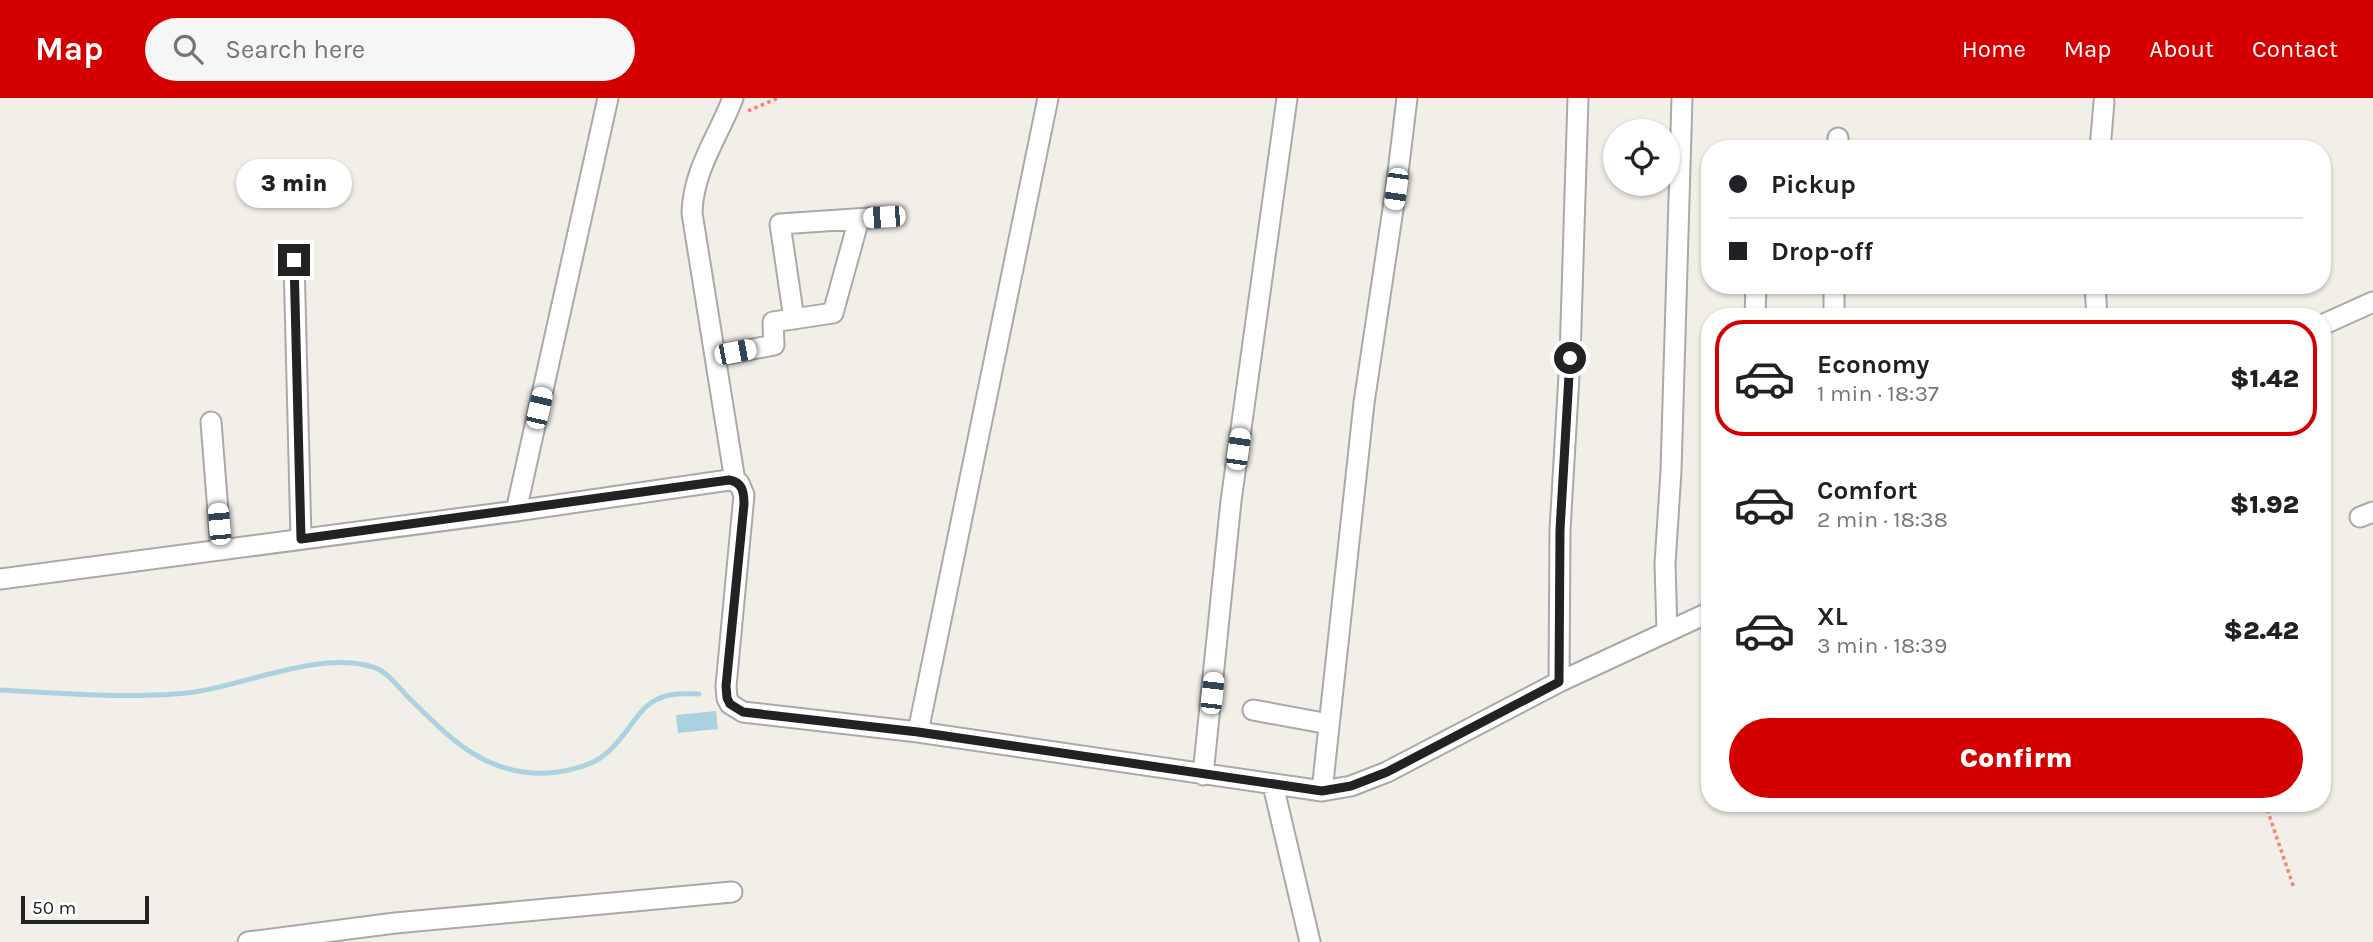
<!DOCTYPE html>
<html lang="en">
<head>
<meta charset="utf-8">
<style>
  :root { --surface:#fff; --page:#f6f6f6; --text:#202124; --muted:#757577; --line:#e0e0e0; --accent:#d40000 }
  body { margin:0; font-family:Karla,sans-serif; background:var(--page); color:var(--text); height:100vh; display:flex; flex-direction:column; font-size:26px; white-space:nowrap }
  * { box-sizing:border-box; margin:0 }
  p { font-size:23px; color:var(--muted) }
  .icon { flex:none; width:38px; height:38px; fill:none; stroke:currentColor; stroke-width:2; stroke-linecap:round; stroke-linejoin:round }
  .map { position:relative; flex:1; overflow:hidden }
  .drawer { position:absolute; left:1701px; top:210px; width:630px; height:504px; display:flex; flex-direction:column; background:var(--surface); border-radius:28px; box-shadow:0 2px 5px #0004 }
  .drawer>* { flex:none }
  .banner { position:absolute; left:1701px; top:42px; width:630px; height:154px; border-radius:28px; box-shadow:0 2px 5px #0004; display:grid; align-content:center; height:154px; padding:0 28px; background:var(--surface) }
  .tools { position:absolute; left:1603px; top:21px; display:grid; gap:14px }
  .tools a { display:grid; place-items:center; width:77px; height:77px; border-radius:50%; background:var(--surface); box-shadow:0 2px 5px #0004; font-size:35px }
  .scale { position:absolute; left:21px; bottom:18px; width:128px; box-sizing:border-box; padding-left:7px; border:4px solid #222; border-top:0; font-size:19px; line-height:24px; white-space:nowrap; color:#222; -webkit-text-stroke:5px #fff; paint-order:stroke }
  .end { position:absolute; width:32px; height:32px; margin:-16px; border:9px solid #222; background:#fff; box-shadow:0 0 0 4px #fff }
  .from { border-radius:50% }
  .bubble { position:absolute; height:49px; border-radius:24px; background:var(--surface); box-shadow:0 2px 5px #0004; font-size:23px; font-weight:800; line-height:49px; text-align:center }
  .car { position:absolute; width:21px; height:42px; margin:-21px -10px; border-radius:9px; box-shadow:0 0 5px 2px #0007; background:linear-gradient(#fff 24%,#345 0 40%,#fff 0 76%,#345 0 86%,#fff 0) }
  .banner b { display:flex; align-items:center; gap:24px; height:66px; font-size:26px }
  .banner b+b { border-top:2px solid var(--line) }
  .banner i { width:18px; height:18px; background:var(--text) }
  ul { padding:12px 0 0; list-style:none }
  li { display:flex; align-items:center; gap:21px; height:116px; margin:0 14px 10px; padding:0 14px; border:4px solid transparent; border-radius:28px }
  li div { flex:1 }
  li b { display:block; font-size:26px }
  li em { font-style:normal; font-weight:800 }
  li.on { border-color:var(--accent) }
  li>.icon { width:63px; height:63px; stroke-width:1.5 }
  .cta { display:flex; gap:14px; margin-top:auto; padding:14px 28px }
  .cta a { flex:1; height:80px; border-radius:42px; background:var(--accent); color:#fff; font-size:28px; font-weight:800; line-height:80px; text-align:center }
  header { display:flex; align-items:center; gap:42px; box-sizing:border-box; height:98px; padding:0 35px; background:var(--accent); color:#fff }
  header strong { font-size:33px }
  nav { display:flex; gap:38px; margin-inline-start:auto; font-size:24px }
  .search { width:490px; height:63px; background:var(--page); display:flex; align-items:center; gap:18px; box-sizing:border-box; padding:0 24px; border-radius:38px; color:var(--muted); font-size:26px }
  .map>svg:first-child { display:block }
  .water { fill:#aad3df }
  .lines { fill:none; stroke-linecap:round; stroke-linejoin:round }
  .stream { stroke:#aad3df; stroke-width:5 }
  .minor-casing { stroke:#a9a9a9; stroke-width:23 }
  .path { stroke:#fa8072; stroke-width:3.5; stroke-dasharray:3.5 3.5; stroke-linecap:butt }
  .minor { stroke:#fff; stroke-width:19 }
  .route { stroke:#222; stroke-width:9 }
</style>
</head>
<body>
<header>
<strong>Map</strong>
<div class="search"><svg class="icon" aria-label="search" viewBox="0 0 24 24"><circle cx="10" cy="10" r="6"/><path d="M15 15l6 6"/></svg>Search here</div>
<nav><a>Home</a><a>Map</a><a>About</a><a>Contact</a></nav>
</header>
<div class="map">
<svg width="2373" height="844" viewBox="0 0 2373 844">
  <rect width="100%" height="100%" fill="#f2efe9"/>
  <path class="water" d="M716 613 718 631 678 635 676 617Z"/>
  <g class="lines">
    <path class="stream" d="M0 592C58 595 117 600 175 596 237 593 313 551 373 569 387 573 399 590 409 600 451 641 485 678 548 675 564 674 591 668 603 658 613 651 621 640 628 631 637 619 644 607 658 601 671 594 686 596 699 596"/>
    <defs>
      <path id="minor" d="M733 0C718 39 693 72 692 115L735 383
        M1838 51V40
        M2100 51 2104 4
        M294 162 301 441
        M2095 187 2097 219
        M1755 219 1756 187
        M1834 219V187
        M794 221 780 126 884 119
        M2322 227 2373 204
        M716 258 774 247 773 224 833 215 859 121
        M211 324 221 452
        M516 413 608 0
        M2360 419 2373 414
        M0 481 516 413 729 382 739 385 744 397 726 588 727 600 730 606 743 614 918 634 1322 693 1351 688 1387 674 1559 584 1710 514
        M1667 534 1665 466 1671 373 1682 0
        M1559 584 1560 432 1570 260 1578 0
        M1253 612 1329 626
        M918 634 1048 0
        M1203 677 1231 403 1287 0
        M1273 687 1310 844
        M1322 693 1364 305 1396 91 1407 0
        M248 844 395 825 732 794"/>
    </defs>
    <use href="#minor" class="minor-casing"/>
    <path class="path" d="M748 13 778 0
      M2265 705 2294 790"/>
    <use href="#minor" class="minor"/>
  </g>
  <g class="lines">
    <path class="route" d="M294 162 301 441 729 382C742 384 744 393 744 406L726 588 727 600 730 606 743 614 918 634 1322 693 1351 688 1387 674 1559 584 1560 432 1570 260"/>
  </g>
</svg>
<div class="tools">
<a><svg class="icon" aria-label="locate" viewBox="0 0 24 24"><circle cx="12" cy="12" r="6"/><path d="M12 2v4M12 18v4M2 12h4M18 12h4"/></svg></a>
</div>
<div class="scale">50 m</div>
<i class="end from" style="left:1570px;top:260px"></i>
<i class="end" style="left:294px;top:162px"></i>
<div class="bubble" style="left:236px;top:61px;width:116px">3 min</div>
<i class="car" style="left:1396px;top:91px;rotate:188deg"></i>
<i class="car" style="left:884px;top:119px;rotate:266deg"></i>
<i class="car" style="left:735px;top:254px;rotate:79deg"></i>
<i class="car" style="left:539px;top:310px;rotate:13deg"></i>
<i class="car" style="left:1238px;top:351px;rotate:8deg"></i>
<i class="car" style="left:219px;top:426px;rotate:355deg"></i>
<i class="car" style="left:1212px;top:595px;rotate:6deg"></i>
<div class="banner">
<b><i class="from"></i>Pickup</b>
<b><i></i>Drop-off</b>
</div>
<section class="drawer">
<ul>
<li class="on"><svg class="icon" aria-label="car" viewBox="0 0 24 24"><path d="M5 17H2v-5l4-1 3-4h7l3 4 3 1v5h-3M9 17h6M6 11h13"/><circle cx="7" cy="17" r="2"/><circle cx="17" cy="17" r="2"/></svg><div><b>Economy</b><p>1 min · 18:37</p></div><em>$1.42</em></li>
<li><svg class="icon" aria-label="car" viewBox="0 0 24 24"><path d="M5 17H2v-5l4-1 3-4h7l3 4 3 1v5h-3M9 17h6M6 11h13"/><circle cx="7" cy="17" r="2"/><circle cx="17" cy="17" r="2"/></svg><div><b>Comfort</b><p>2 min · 18:38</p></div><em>$1.92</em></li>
<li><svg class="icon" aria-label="car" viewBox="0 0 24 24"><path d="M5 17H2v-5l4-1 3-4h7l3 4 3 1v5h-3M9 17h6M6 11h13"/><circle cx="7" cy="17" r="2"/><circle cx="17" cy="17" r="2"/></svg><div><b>XL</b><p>3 min · 18:39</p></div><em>$2.42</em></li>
</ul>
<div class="cta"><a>Confirm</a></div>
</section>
</div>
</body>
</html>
